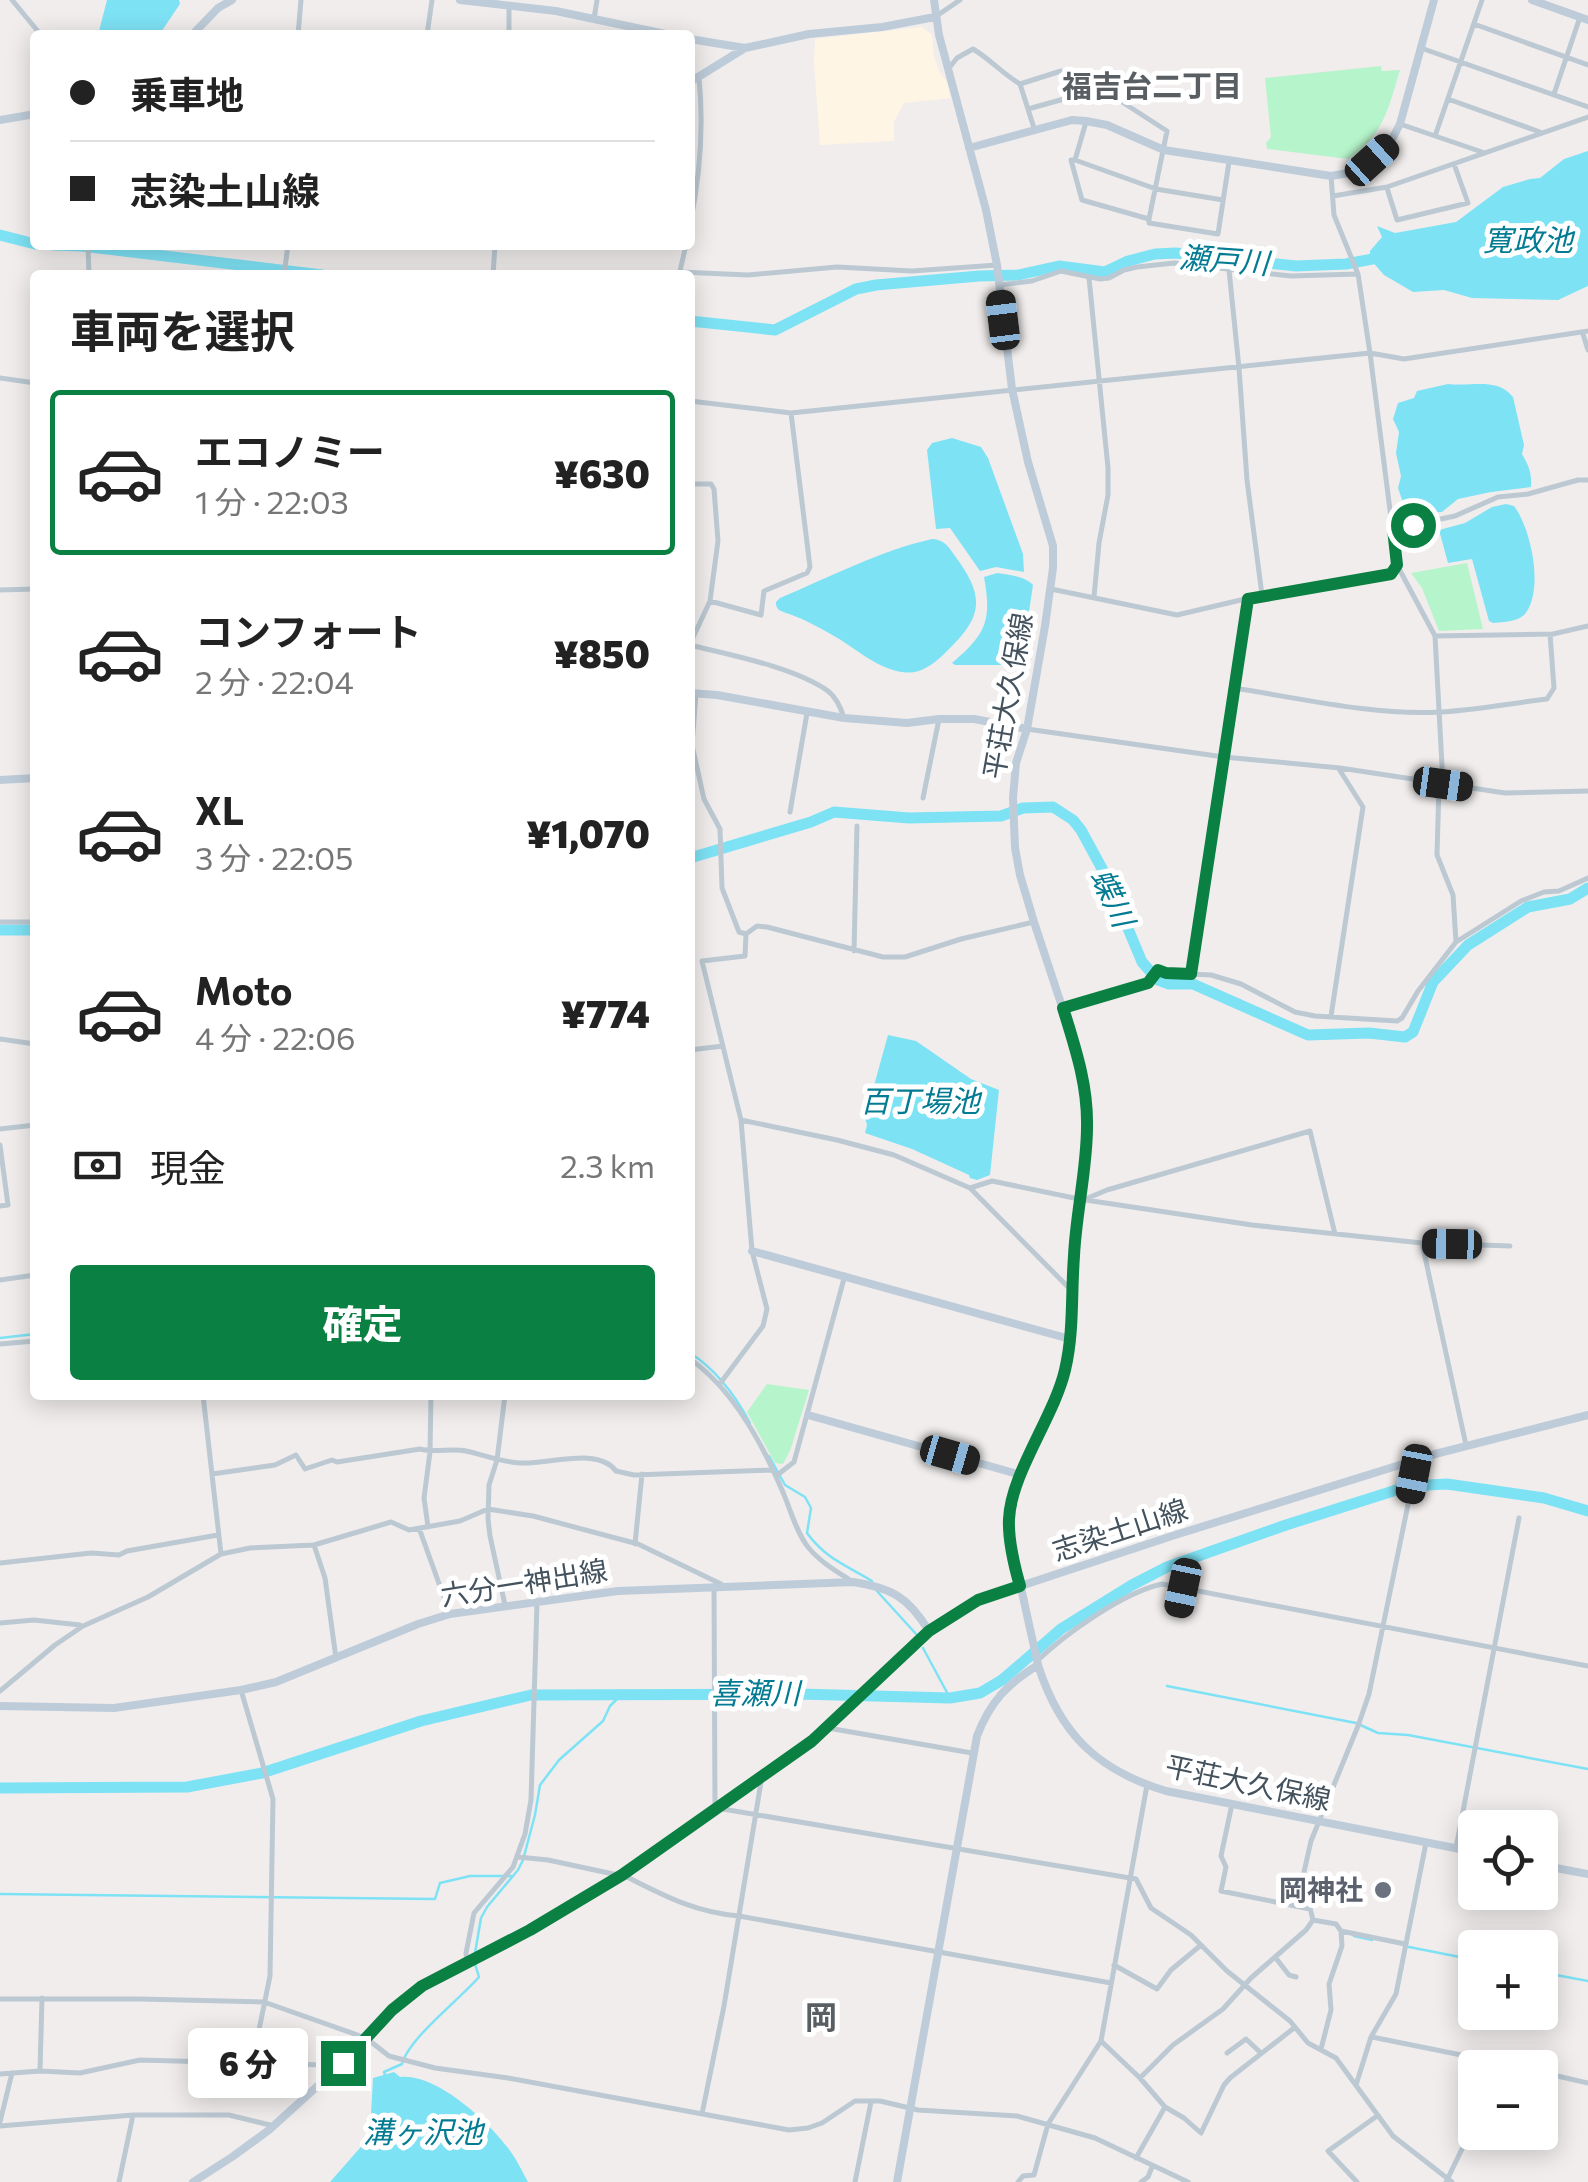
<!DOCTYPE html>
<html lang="ja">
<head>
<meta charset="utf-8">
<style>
  :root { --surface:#fff; --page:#f2f2f2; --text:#222; --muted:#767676; --line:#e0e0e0; --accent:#0b8043 }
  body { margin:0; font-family:Commissioner,"Noto Sans JP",sans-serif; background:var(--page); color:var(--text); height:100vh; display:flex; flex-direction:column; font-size:38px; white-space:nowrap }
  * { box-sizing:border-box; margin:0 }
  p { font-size:32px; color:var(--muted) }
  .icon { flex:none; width:55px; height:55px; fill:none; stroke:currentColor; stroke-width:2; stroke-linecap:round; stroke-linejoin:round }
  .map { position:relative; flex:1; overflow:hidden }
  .sheet { position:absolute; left:30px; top:270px; width:665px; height:1130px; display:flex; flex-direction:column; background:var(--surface); border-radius:10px; box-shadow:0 5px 25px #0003 }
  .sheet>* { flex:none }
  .banner { position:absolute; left:30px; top:30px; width:665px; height:220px; border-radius:10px; box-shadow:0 5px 25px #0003; display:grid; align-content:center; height:220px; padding:0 40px; background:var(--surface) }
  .tools { position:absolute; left:1458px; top:1810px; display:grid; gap:20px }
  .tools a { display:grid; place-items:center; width:100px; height:100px; border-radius:10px; background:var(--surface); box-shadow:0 5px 25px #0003; font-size:50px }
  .end { position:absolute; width:45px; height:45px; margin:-22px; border:12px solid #0b8043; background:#fff; box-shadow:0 0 0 5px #fff }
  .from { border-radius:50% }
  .bubble { position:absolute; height:70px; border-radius:10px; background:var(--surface); box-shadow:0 5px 25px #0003; font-size:32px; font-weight:800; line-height:70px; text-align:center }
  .car { position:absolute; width:30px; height:60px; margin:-30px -15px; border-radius:12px; box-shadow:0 0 8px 2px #0007; background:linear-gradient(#222 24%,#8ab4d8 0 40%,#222 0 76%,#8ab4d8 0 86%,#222 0) }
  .banner b { display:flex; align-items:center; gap:35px; height:95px; font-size:38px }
  .banner b+b { border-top:2px solid var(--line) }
  .banner i { width:25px; height:25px; background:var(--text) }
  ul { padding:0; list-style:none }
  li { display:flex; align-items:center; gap:30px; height:165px; margin:0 20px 15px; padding:0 20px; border:5px solid transparent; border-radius:10px }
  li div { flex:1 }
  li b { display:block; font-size:38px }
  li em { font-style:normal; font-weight:800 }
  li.selected { border-color:var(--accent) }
  li>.icon { width:90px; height:90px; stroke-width:1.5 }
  h2 { padding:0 40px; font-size:45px; line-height:120px }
  .pay { display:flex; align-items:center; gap:25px; height:110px; padding:0 40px; font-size:38px }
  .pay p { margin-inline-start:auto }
  .cta { display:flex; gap:20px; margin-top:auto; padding:20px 40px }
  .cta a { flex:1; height:115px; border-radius:10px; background:var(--accent); color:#fff; font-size:40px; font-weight:800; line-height:115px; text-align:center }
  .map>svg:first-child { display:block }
  .commercial { fill:#fef5e4 }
  .green { fill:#b6f4cb }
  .water { fill:#7ee2f5 }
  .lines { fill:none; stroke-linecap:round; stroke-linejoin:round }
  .stream { stroke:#7ee2f5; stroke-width:2.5 }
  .river { stroke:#7ee2f5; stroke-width:11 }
  .street { stroke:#bcc9d2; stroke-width:5 }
  .secondary { stroke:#beccd9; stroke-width:8 }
  .route { stroke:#0b8043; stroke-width:12 }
  .worship-dot { fill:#6b7280; stroke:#fff; stroke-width:4 }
  .labels { text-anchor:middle; stroke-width:10; stroke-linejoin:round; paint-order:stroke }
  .street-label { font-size:28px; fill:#44525d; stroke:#fff }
  .worship-label { font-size:28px; font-weight:bold; fill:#5b616d; stroke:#fff; text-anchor:end }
  .neighbourhood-label { font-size:30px; font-weight:bold; fill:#595e63; stroke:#fff }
  .water-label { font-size:30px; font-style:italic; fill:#037c93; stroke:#fff }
  .quarter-label { font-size:32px; font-weight:bold; fill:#595e63; stroke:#fff }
</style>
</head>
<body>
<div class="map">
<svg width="1588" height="2182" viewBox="0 0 1588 2182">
  <rect width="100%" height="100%" fill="#f1eded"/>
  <path class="commercial" d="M922 27 932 35 934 56 939 71 946 80 951 98 904 103 894 122V141L820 145 814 63 815 39Z"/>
  <path class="green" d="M1381 66 1382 71 1400 70C1388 109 1384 135 1348 159L1267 149 1266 143 1271 137 1265 78Z
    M1467 563 1483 629 1439 631 1422 588 1411 573Z
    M767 1384 809 1390 790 1451 783 1464 775 1463 747 1412Z"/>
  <path class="water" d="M107 0H179L180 4 159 35H98Z
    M1588 151V286L1558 300 1472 298 1444 290 1413 292 1384 275 1370 259V251L1382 237 1377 226 1395 233 1456 222 1503 187 1530 179 1540 178 1564 159Z
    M1448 384C1472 387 1497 377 1513 397L1524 445 1522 454C1529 466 1532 474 1531 487L1491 492 1458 499 1442 512 1418 513 1408 517 1398 488 1401 476 1396 453 1399 432 1393 419 1398 403 1414 398 1417 391Z
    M952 438 981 447 988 458 1023 554 1024 572 996 567 980 571 950 528 936 529 927 450 932 443Z
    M1506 504 1514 506C1531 528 1545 592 1524 615 1517 622 1502 622 1493 623L1489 621 1472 559 1448 563 1439 530 1465 523 1492 507Z
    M932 539C945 540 948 546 955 556 988 600 981 619 943 655 931 666 919 675 902 672 878 669 855 648 834 636 820 628 806 620 792 615 790 614 779 611 778 609 776 607 776 604 776 602L780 598C830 577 879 551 932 539Z
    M997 573C1009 575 1025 576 1033 585L1021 665H955L952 663C986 634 992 621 984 577Z
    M888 1035 916 1041 971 1079 999 1090 990 1175 977 1180 970 1178 969 1175 912 1149 865 1133 867 1125 865 1118Z
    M394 2072 400 2077C436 2073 488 2121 508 2148 516 2158 522 2171 528 2182H330L374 2132 371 2114 373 2078Z"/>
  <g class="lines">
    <path class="stream" d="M0 1338 35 1334
      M690 1353C717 1370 735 1395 750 1423
      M769 1456 785 1485 805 1497 811 1508 807 1533C826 1559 846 1565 872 1581
      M876 1590 917 1635
      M923 1648 950 1698
      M1167 1686 1356 1723 1378 1733 1408 1735 1588 1769
      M0 1894 435 1899 440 1883 470 1876H512
      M1354 1936 1372 1940
      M1409 1947 1475 1960
      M475 1953 481 1918 487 1907 518 1870 523 1860 535 1815 540 1785 559 1760 603 1721 610 1706 620 1696
      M1540 1972 1588 1981
      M385 2075 384 2072 402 2064C409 2038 459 2000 479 1977L475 1964"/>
    <path class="river" d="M0 235 35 244
      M53 245 82 246 322 275
      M690 321 775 330 856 289 876 285 979 276 1018 275 1059 266 1105 272 1128 261 1155 254 1176 253 1296 266 1346 264 1383 257
      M690 858 811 822 834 812 909 818 1001 816 1023 808 1053 807 1073 820 1081 830 1106 876 1142 962 1158 980 1169 984H1193L1308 1035 1369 1033 1405 1037 1413 1032 1433 982 1468 945 1528 907 1570 899 1588 888
      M0 930H35
      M0 1788 187 1787 262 1773 421 1721 531 1695 799 1694 950 1698 980 1693 1002 1680 1061 1629 1132 1585 1167 1567 1286 1525 1409 1486 1447 1484 1544 1498 1588 1511"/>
    <path class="street" d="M12 0 41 35
      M938 15 960 0
      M594 19 597 0
      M1474 24 1588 65
      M298 35 301 0
      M427 35 432 0
      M509 35V7
      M1421 48 1588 107
      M949 68 957 58 973 49C990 59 1004 75 1020 84L1034 128
      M1020 84 1061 71 1119 100 1167 131 1149 219
      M1554 94 1580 17
      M1448 99 1540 132
      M1028 109 1064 99 1074 78
      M1086 122 1075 160H1071L1082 200 1149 219V223L1218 234 1229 162
      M1400 124 1482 152
      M1435 136 1482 0
      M1075 160 1156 189 1223 200
      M1331 176 1334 215 1358 274 1370 353 1397 565 1435 636 1443 784 1439 785 1437 855 1453 895 1456 942
      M1387 188 1397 220 1468 203 1454 164
      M1333 196 1387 187 1588 117
      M690 225C700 176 704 127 699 78
      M88 245 89 275
      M1229 270 1239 368 1247 480 1262 595
      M680 271 686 245
      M680 272 748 275 837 267 912 271 997 265
      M284 275 288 245
      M493 275 495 245
      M1089 278 1108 468V495L1099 543 1094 597
      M999 285 1032 281 1061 271 1100 279 1109 278 1124 270 1137 267 1174 263 1291 276 1358 274
      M1583 334 1588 350
      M0 378 35 383
      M690 401 791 413 1370 353 1404 359 1588 331
      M690 484H711L714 489 718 541 710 601 690 644
      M1393 529 1455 516 1498 497 1528 494 1578 480H1588
      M1051 589 1177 615 1262 595 1391 574 1397 565
      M0 590 35 589
      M710 601 761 615 764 591 807 573 810 567 791 413
      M1435 636 1553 634 1588 626
      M690 645C730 655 794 667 828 691 837 698 841 708 844 718
      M1234 688C1299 698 1375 716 1440 712 1476 710 1512 703 1547 699L1554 688 1550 634
      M696 693 692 745 704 799 720 829 722 888 739 932 746 934 745 956 702 961 741 1120 752 1251 767 1309 763 1326 719 1385
      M1027 729 1224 757 1340 768 1505 793 1588 791
      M923 798 939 719
      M790 812 807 713
      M0 922H32L35 897
      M746 934 757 926 767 927 883 957H905L961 939 1034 922
      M854 951 857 826
      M1191 974 1248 599
      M1063 1008 1147 983 1158 969 1167 973 1211 975 1241 984 1295 1012 1315 1016 1397 1021 1402 1018 1418 991 1456 942 1521 901 1544 892 1559 891 1588 878
      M1331 1016 1363 807 1339 769
      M0 1039 35 1044
      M690 1050 723 1046
      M741 1120 837 1140 894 1155 970 1188 1073 1292
      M0 1129 35 1125
      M0 1145 8 1205 0 1206
      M970 1188 992 1181 1079 1199 1252 1225 1422 1243 1510 1246
      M1088 1198 1107 1190 1310 1131 1335 1234
      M1422 1243 1466 1445
      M0 1280 35 1275
      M0 1344 35 1341
      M690 1359C733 1389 762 1443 782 1490 790 1508 796 1532 808 1547 819 1561 836 1571 850 1580
      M203 1395 221 1554
      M505 1395 497 1460 489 1485 488 1519 490 1536 505 1605
      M212 1474 275 1465 296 1455 305 1469 332 1460 337 1462 420 1449C435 1453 451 1448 466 1451 484 1455 501 1462 520 1463 547 1465 598 1446 616 1471L634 1475 772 1470
      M776 1476 794 1462 845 1275
      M428 1527 424 1498 430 1452 431 1395
      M419 1528 450 1614
      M635 1544 642 1474
      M314 1545 325 1578 336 1658
      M0 1563 91 1553 119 1555 127 1551 218 1535
      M714 1586 715 1808
      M1178 1612 1183 1588
      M0 1623 34 1620 80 1625
      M1037 1661C1065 1634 1124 1592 1162 1584L1588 1666
      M241 1690 273 1799 270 1976 252 2064
      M0 1691 55 1645 83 1626 148 1597 221 1554 250 1548 314 1545 391 1522 409 1530 460 1521 488 1509 533 1516 638 1544 721 1584
      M828 1728 972 1753
      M1232 1804 1221 1856 1226 1867 1221 1891 1310 1909
      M717 1808 1136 1879 1151 1908 1191 1935 1227 1971 1290 2021 1308 2043 1336 2058 1393 2136 1452 2182
      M1456 1848 1519 1518
      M518 1857 548 1860 618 1875
      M623 1875C663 1895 693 1912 739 1916L1111 1983
      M1313 1920 1305 1888 1304 1872 1311 1841 1358 1726 1369 1694 1417 1461
      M1313 1920 1336 1924 1341 1931 1405 1944
      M1275 1957 1289 1975 1296 1977
      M467 1962 466 1953 474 1913 513 1867 525 1834 531 1800 537 1603
      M1114 1965 1157 1989 1171 1970 1201 1945
      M0 1999H140L264 2002 366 2038 389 2056 435 2068 508 2078 789 2130 808 2128 822 2123 855 2101H880L918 2110 1017 2116 1095 2138 1188 2182
      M1372 2037 1526 2068
      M1101 2041 1140 2078 1165 2107 1136 2158
      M1321 2049 1331 2010 1329 1984 1342 1946 1341 1931
      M1227 2053 1246 2039 1261 2053
      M1475 2056 1472 2065 1475 2080
      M40 2070 42 1998
      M1540 2072 1588 2083
      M0 2074 40 2071 80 2073 140 2060 325 2065 338 2068
      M1140 2078 1173 2045 1223 2009 1251 1978 1306 1930 1313 1920
      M1356 2085 1371 2037 1396 1994 1426 1843
      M1165 2107 1184 2118 1201 2133 1224 2085 1230 2078 1294 2028
      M702 2114 724 2006 762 1776
      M0 2122 12 2073
      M0 2126 133 2115H229L274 2126
      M119 2182 133 2115
      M855 2182 871 2102
      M1018 2182 1023 2176 1034 2175 1048 2124 1101 2041 1147 1785
      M1141 2182 1148 2177 1152 2167
      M1357 2182 1328 2151 1377 2116
      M1446 2182 1475 2122"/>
    <path class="secondary" d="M460 0 556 11 670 35
      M934 0 939 35 986 210 997 265 1012 389 1028 462 1053 546V568L1045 626 1027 729 1016 763 1013 798 1015 848 1020 875 1034 922 1078 1055 1085 1084 1088 1128 1076 1229 1070 1339 1067 1364 1060 1389 1021 1475 1012 1501 1009 1515V1533L1038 1665C1060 1734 1097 1770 1166 1791L1475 1852
      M1532 0 1588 20
      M192 35 218 8 232 0
      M690 39 745 48 809 34 882 27 935 17
      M690 82 745 48
      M0 120 35 114
      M969 148 1072 120 1086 121 1107 125 1164 150 1331 176 1349 173 1371 160 1389 145 1400 124 1434 0
      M690 693 717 695 844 718 907 723 939 719H974L1027 729
      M0 780 35 778
      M752 1251 1070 1339
      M808 1415 1021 1475
      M0 1706 114 1708 241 1690 276 1682 418 1624 450 1614 618 1591 853 1582C892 1588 908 1597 929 1631
      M1540 1865 1588 1874
      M193 2182 232 2157 269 2130 343 2063 404 1999 422 1986 530 1930 622 1875 811 1741 929 1631 978 1600 1172 1536 1435 1454 1588 1415
      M897 2182 977 1736C990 1702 1007 1684 1038 1665"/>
  </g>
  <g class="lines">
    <path class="route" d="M343 2063 392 2010 422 1986 530 1930 622 1875 812 1741 929 1631 978 1600 1020 1586C1014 1565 1008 1540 1009 1519 1011 1473 1054 1417 1065 1370 1074 1332 1071 1294 1074 1256 1076 1213 1087 1169 1087 1127 1088 1085 1075 1047 1063 1008L1148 983 1158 970 1166 973 1191 974 1248 599 1391 574 1397 565 1393 529 1413 525"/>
  </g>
  <circle class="worship-dot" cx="1383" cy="1890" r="10"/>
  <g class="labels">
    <g class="street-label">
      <text transform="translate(1008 696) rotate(-80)" y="10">平荘大久保線</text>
      <text transform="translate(1120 1530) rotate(-18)" y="10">志染土山線</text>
      <text transform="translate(524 1583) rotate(-9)" y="10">六分一神出線</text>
      <text transform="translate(1248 1783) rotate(12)" y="10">平荘大久保線</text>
    </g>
    <g class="worship-label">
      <text x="1363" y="1900">岡神社</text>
    </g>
    <g class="neighbourhood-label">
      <text x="1152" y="97">福吉台二丁目</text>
    </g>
    <g class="water-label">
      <text x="1528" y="251">寛政池</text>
      <text transform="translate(1224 261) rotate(4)" y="10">瀬戸川</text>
      <text transform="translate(1112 898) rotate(65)" y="10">蝶川</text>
      <text x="920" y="1112">百丁場池</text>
      <text x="755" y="1704">喜瀬川</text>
      <text x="423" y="2143">溝ヶ沢池</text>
    </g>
    <g class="quarter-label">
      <text x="821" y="2029">岡</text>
    </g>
  </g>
</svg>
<div class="tools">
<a><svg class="icon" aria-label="locate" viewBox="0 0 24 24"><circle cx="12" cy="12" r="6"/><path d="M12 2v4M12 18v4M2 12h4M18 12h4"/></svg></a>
<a>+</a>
<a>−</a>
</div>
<i class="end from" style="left:1413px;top:525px"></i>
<i class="end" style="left:343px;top:2063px"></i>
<div class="bubble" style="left:188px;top:2028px;width:120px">6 分</div>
<i class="car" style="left:1372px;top:160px;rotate:48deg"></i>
<i class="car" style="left:1003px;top:320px;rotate:353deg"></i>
<i class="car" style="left:1443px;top:784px;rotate:98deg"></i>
<i class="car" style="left:1452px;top:1244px;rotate:271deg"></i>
<i class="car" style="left:950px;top:1455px;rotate:106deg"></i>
<i class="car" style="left:1414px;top:1474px;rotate:191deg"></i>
<i class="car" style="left:1183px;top:1588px;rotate:192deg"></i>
<div class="banner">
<b><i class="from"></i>乗車地</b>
<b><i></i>志染土山線</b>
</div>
<section class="sheet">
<h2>車両を選択</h2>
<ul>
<li class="selected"><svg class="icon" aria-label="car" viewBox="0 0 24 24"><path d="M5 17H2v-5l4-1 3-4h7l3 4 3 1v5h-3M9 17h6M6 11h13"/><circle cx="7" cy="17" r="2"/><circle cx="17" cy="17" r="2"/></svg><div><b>エコノミー</b><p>1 分 · 22:03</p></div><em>¥630</em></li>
<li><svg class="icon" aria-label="car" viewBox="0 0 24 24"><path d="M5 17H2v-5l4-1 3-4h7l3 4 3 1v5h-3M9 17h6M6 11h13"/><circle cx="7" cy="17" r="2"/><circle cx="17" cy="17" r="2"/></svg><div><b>コンフォート</b><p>2 分 · 22:04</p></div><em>¥850</em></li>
<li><svg class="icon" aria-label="car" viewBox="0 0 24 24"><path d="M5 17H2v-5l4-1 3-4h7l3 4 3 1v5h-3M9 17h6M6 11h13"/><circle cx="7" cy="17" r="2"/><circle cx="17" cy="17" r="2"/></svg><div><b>XL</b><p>3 分 · 22:05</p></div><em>¥1,070</em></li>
<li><svg class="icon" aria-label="car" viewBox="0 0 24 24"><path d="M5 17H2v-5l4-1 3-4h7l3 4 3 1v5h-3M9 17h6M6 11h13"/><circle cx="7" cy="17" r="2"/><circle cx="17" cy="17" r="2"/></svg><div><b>Moto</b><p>4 分 · 22:06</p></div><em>¥774</em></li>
</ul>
<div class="pay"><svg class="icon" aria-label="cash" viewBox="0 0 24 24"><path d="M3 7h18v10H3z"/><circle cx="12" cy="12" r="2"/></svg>現金<p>2.3 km</p></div>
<div class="cta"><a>確定</a></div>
</section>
</div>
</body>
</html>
